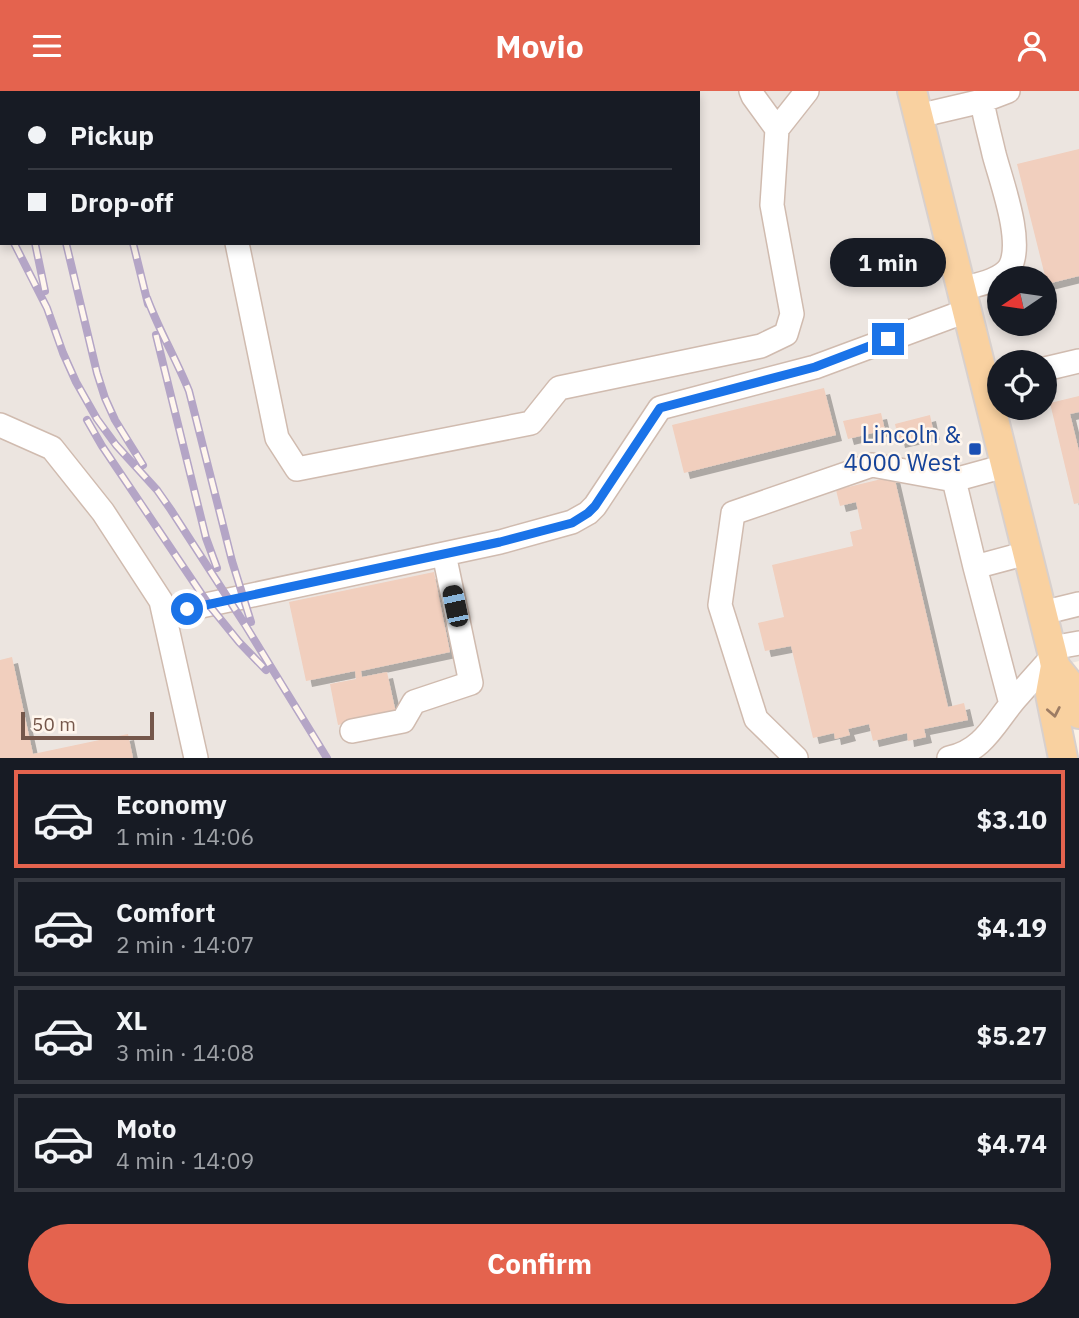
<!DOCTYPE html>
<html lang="en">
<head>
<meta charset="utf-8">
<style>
  :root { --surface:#171b24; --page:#20242c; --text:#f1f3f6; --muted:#9ea1a6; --line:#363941; --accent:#e4634e }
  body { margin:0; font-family:"IBM Plex Sans",sans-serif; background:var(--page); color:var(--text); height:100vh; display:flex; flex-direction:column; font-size:26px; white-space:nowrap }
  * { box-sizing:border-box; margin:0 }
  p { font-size:23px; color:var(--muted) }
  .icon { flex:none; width:38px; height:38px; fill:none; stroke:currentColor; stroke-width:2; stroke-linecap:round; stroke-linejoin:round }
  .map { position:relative; height:667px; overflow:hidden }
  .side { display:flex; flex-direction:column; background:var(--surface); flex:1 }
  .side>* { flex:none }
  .top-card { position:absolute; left:0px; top:0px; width:700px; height:154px; box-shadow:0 4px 10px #0003; display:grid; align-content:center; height:154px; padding:0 28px; background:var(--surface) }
  .needle { width:46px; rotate:257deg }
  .fabs { position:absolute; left:987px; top:175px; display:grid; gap:14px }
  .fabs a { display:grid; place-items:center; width:70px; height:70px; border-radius:50%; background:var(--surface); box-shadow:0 4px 10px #0003; font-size:35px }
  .scale { position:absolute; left:21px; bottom:18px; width:133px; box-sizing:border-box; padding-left:7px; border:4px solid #75574b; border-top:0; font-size:19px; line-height:24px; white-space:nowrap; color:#75574b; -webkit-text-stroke:5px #fff6ed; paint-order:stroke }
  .end { position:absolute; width:32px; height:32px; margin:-16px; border:9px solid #1a73e8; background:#fff; box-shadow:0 0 0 4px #fff }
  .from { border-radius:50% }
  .bubble { position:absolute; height:49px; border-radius:24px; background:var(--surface); box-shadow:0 4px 10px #0003; font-size:23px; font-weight:700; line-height:49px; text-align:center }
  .car { position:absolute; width:21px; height:42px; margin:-21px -10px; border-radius:9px; box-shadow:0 0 5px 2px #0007; background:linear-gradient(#222 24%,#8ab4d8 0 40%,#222 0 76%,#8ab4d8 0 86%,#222 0) }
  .top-card b { display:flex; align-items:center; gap:24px; height:66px; font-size:26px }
  .top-card b+b { border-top:2px solid var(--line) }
  .top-card i { width:18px; height:18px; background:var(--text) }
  ul { padding:12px 0 0; list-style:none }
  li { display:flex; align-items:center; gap:21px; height:98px; margin:0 14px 10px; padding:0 14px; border:4px solid var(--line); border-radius:0px }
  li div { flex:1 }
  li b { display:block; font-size:26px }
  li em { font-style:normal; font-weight:700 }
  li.current { border-color:var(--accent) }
  li>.icon { width:63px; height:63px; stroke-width:1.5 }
  .action { display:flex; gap:14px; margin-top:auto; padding:14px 28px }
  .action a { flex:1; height:80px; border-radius:42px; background:var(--accent); color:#fff; font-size:28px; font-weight:700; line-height:80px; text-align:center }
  header { display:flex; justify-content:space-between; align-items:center; height:91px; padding:0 28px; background:var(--accent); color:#fff; font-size:32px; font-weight:700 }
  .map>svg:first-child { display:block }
  .industrial { fill:#ece5e0; fill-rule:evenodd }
  .building { fill:#f1cfbe; filter:url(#shadow) }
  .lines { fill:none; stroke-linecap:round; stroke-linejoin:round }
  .minor-casing { stroke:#d0bbaf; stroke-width:26 }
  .major-casing { stroke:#d8d0cd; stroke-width:32 }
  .minor { stroke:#fff; stroke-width:23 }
  .major { stroke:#f9d1a0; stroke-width:28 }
  .rail-casing { stroke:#b4a5c6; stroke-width:8 }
  .rail { stroke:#fff6ed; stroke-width:5; stroke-dasharray:16; stroke-linecap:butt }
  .oneway { stroke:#9d7c64 }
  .route { stroke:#1a73e8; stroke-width:9 }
  .transit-dot { fill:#1a4fb4; stroke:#fff6ed; stroke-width:2.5 }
  .labels { text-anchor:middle; stroke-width:5; stroke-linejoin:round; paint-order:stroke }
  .transit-label { font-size:24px; fill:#164399; stroke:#fff6ed; text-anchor:end }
</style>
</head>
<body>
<header><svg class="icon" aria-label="menu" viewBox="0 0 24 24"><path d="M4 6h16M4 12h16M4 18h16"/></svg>Movio<svg class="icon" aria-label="person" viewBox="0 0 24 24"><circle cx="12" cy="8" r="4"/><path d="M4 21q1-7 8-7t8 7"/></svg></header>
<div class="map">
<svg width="1079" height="667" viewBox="0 0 1079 667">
  <defs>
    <filter id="shadow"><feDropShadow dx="6" dy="6" stdDeviation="0" flood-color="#0004"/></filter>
  </defs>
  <rect width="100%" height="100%" fill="#fcf2e7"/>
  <path class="industrial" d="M0 0H1079V570L1055 576 1063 667H0ZM2 2H698V152H2ZM999 187H1045V233H999ZM999 271H1045V317H999Z"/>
  <path class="building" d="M1079 58V185L1047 193 1017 73Z
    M824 297 836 344 684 382 672 334Z
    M1079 305V321L1070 323 1079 360V412L1074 413 1050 312Z
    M881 322 885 339 848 348 843 330Z
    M930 324 934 343 899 351 895 333Z
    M894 385 948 616 964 612 968 629 924 638 926 646 908 650 907 642 873 650 869 633 848 638 850 644 835 648 834 642 813 647 791 555 765 560 758 532 784 526 772 474 853 455 850 441 862 438 856 411 840 415 836 399Z
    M434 481 450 561 361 580 362 586 387 581 396 622 338 634 330 593 356 588 355 580 306 590 289 511Z
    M12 566 33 663 128 643 133 667H0V569Z"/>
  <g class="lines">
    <defs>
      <path id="minor" d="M751 0 753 5 777 38 807 0
        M209 2V0
        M982 10 1008 0
        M918 25 982 10C985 28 990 45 994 63 1001 90 1024 150 1010 176 1001 190 976 194 961 198
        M237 152 277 347 297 378 531 332 559 297 761 255 786 243 792 223 772 114 777 38
        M1045 278 1079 270
        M0 334 52 357 103 421 161 510 196 667
        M954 389 975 476 1027 462
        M975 476 1011 613
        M187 518 500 451 572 431 588 422 595 415 660 317 815 276 966 220
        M1042 522 1079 513
        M1051 557 1079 552
        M352 640 403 630 414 611 471 592 444 463
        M796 667 756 628 720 514 733 422 872 374 954 389 1005 375
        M949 667C984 660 995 631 1016 607 1028 593 1041 579 1053 565"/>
      <path id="major" d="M912 0 1053 565 1055 575 1050 603 1063 667
        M1055 575 1072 596 1079 623"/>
    </defs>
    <use href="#minor" class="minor-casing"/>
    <use href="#major" class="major-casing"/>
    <use href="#minor" class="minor"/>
    <use href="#major" class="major"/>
    <defs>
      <path id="rail" d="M3 0 4 2
        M14 0 15 2
        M30 0V2
        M95 0 96 2
        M0 35 2 42
        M0 85 2 93
        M0 124 2 128
        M14 152 47 217 63 262 76 291 97 328 116 354 157 399 171 419 244 532 327 667
        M35 152 45 200
        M66 152 97 282 105 307 115 329 143 374
        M133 152 148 213
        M147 207C159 239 176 268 189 300L232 470 251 531
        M156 244 206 447 217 477
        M87 329 102 355 209 514 239 551 266 579"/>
    </defs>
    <use href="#rail" class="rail-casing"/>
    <use href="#rail" class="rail"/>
  </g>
  <defs><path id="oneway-chevron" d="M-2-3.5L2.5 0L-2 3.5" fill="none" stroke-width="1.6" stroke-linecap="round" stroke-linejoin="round" transform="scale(1.75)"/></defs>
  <use class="oneway" href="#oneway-chevron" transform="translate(1054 621) rotate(79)"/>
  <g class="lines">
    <path class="route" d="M187 518 500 451 572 432 588 422 595 415 660 317 815 276 888 248"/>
  </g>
  <rect class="transit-dot" x="968" y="351" width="14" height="14" rx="3.5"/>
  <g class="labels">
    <g class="transit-label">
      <text x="961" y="352">Lincoln &amp;<tspan x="961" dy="28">4000 West</tspan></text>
    </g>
  </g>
</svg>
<div class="fabs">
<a><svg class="needle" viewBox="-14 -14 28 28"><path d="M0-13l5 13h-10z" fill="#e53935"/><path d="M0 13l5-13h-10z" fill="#9ea1a6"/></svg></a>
<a><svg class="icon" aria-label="locate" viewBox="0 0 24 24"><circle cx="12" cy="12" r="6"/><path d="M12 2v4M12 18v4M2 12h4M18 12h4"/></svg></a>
</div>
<div class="scale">50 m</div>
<i class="end from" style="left:187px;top:518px"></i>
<i class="end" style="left:888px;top:248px"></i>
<div class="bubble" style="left:830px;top:147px;width:116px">1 min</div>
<i class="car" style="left:455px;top:515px;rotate:348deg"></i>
<div class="top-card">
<b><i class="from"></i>Pickup</b>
<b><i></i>Drop-off</b>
</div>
</div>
<section class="side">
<ul>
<li class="current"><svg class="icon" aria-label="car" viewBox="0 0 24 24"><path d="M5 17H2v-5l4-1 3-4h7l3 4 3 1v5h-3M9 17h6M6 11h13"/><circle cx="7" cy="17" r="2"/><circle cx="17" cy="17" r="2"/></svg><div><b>Economy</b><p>1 min · 14:06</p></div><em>$3.10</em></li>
<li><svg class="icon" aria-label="car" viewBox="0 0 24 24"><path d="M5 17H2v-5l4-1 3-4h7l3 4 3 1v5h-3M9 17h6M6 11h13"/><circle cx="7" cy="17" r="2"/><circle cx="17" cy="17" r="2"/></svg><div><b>Comfort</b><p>2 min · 14:07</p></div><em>$4.19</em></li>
<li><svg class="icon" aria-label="car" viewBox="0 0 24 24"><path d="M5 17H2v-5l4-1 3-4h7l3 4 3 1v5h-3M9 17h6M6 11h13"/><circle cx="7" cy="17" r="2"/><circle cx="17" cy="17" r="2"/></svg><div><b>XL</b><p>3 min · 14:08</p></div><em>$5.27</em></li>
<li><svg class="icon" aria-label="car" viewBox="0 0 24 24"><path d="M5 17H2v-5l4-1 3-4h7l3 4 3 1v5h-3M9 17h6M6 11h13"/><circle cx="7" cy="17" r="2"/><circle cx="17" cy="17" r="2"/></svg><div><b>Moto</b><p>4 min · 14:09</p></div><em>$4.74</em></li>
</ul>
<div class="action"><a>Confirm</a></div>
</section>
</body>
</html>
